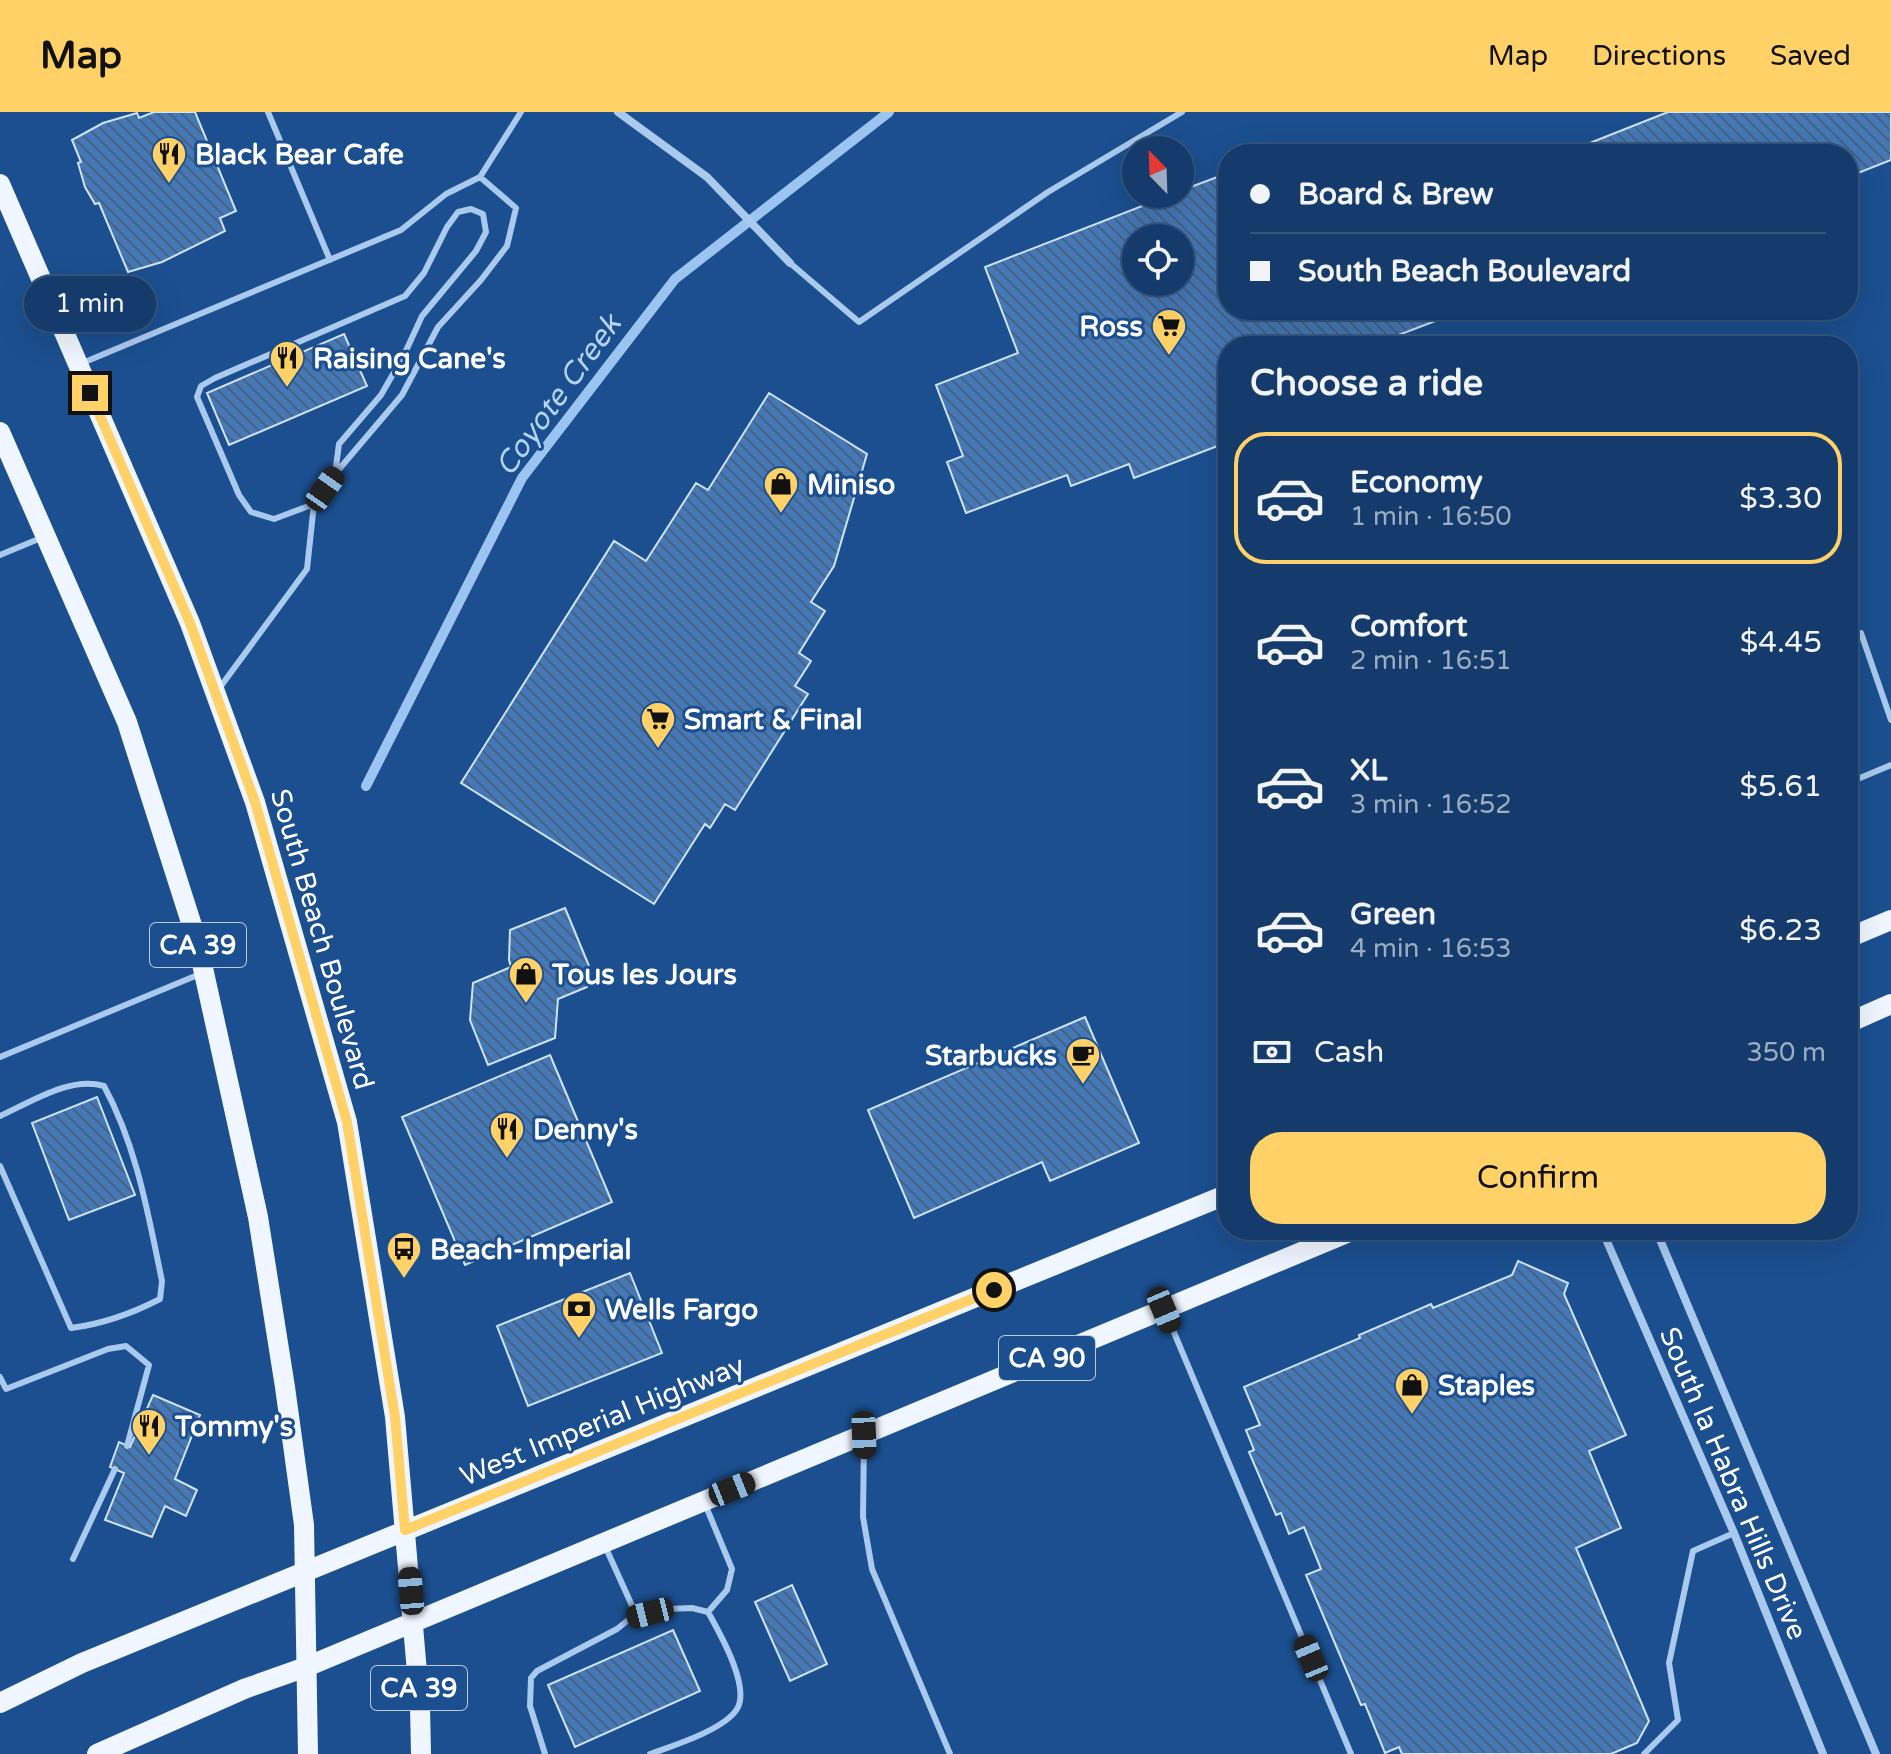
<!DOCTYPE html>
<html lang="en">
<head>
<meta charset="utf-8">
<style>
  :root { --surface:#143b6b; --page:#214673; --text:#f1f3f6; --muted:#9dadc1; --line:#33557e; --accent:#ffd166 }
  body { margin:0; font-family:"Varela Round",sans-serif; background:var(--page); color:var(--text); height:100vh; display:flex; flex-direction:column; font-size:30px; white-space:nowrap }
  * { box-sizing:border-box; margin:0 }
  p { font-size:26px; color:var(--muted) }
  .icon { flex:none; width:44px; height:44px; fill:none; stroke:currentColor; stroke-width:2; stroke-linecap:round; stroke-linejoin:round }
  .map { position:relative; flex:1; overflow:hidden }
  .side { position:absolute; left:1218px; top:224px; width:640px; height:904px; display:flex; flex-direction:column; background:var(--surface); border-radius:32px; box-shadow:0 8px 32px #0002,0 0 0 2px var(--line) }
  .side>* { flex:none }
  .banner { position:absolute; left:1218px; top:32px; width:640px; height:176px; border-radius:32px; box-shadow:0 8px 32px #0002,0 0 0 2px var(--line); display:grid; align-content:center; height:176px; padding:0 32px; background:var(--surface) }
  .needle { width:52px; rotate:337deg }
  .buttons { position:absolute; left:1122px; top:24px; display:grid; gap:16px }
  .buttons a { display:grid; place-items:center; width:72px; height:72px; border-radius:50%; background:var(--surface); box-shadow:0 8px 32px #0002,0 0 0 2px var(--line); font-size:40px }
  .end { position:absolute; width:36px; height:36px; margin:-18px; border:10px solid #ffd166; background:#111; box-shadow:0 0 0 4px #111 }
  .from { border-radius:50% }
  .bubble { position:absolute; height:56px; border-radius:28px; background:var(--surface); box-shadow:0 8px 32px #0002,0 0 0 2px var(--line); font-size:26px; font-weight:600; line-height:56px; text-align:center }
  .car { position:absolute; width:24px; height:48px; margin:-24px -12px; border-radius:10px; box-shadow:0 0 6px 2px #0007; background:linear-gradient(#222 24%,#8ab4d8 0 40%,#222 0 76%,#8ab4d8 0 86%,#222 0) }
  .banner b { display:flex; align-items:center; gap:28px; height:76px; font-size:30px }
  .banner b+b { border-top:2px solid var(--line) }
  .banner i { width:20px; height:20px; background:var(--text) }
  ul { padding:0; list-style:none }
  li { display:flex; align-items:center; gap:24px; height:132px; margin:0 16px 12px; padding:0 16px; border:4px solid transparent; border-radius:32px }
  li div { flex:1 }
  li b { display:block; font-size:30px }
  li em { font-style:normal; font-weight:600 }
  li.active { border-color:var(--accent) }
  li>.icon { width:72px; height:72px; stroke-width:1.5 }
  h2 { padding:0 32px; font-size:36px; line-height:96px }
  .pay { display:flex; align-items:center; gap:20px; height:88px; padding:0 32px; font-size:30px }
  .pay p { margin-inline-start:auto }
  .button { display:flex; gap:16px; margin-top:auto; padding:16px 32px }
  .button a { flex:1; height:92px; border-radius:32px; background:var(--accent); color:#111; font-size:32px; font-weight:600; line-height:92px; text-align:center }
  header { display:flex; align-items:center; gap:48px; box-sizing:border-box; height:112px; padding:0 40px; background:var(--accent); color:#111 }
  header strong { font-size:38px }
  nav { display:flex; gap:44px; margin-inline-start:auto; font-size:28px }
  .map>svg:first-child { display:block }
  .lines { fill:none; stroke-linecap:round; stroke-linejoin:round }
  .stream { stroke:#9cc4f0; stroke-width:10 }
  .building { fill:url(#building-back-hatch); stroke:#cfe3fa; stroke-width:2; fill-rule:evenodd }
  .service { stroke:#a9c9ee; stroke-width:6 }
  .minor { stroke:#a9c9ee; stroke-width:8 }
  .primary { stroke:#f0f6ff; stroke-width:20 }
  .route { stroke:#ffd166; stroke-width:10 }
  .labels { text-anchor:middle; stroke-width:6; stroke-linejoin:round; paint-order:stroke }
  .shield { fill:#1b4f8f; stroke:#bbcadd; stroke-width:2 }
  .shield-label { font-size:26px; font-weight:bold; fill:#fff }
  .poi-label { font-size:28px; font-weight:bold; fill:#fff; stroke:#1b4f8f; text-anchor:start }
  .street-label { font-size:28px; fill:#fff; stroke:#1b4f8f }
  .water-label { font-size:30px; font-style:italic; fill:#b5d3f5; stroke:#1b4f8f }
</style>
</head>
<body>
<header>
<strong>Map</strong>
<nav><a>Map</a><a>Directions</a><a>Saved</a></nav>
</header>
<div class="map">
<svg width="1891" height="1642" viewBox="0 0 1891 1642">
  <defs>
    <pattern id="building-back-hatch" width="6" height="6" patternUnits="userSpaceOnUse" patternTransform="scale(2)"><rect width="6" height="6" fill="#4478b7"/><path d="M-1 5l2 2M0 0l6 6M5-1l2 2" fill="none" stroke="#486282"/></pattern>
  </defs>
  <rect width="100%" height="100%" fill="#1b4f8f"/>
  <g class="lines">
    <path class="stream" d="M366 674 522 366 675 167 889 0"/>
  </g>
  <path class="building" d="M154 0H195L236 99 220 106 225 119 162 150 128 160 99 91 95 92 85 75 78 51 81 50 72 28 103 11 137 1 139 6Z
    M1668 0H1891V48L1848 65V42H1562Z
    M1228 61V198H1464L1370 234H1228V330L1134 366 1129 352 1071 374 1067 363 966 401 947 350 963 344 936 273 1018 241 985 155 1173 82H1180V79ZM1136 126H1180V170H1136Z
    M344 222 367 274 229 333 207 281Z
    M769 281 867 342 834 454 811 490 825 499 799 541 811 549 795 574 808 582 735 698 725 692 710 716 705 712 654 792 461 671 614 429 646 449 696 371 708 378Z
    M565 796 589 854 587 875 558 887 555 926 488 953 470 908 473 871 511 855 509 848 510 818Z
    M1085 905 1139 1031 1050 1069 1042 1050 914 1106 868 998Z
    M550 943 612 1090 465 1153 402 1005Z
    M97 985 135 1083 69 1108 32 1011Z
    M1518 1149 1568 1171 1564 1182 1626 1323 1589 1339 1621 1416 1576 1436 1649 1609 1637 1631 1611 1642H1402L1399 1635 1385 1641 1365 1592 1361 1593 1306 1463 1321 1457 1304 1415 1289 1422 1281 1401 1276 1403 1249 1340 1254 1338 1246 1318 1260 1313 1244 1275 1360 1226 1359 1223 1431 1192 1433 1196 1512 1163Z
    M630 1161 662 1241 528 1294 497 1214Z
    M153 1283 200 1303 175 1367 197 1378 186 1404 165 1394 152 1425 105 1408 124 1361 110 1355 119 1330 130 1335Z
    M792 1473 827 1552 790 1569 755 1490Z
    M673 1518 700 1579 575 1635 548 1573Z"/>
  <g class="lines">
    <path class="service" d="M268 0 330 148
      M790 151 859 210 1048 80 1182 0
      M80 252 401 118 446 82 480 65 521 0
      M335 362 339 332 381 283 404 243 422 204 476 139 486 120 483 102 471 97 458 100 447 115 424 161 405 184 215 266 201 274 197 285 239 383 251 400 274 407 314 392 335 362 402 283 438 215 481 168 507 134 516 96 480 65
      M0 443 41 426
      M1861 521 1891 608
      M218 578 307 457 314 392
      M1848 671 1891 653
      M0 945 200 862
      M0 1004C31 990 70 964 104 974 137 1035 148 1102 162 1169L160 1187C131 1202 103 1212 71 1216L0 1054
      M1165 1199 1351 1642
      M0 1265 6 1277 108 1237 126 1234 149 1253 127 1334
      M864 1326 863 1405 872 1457 950 1642
      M705 1392 732 1457 727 1478 708 1500
      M605 1434 634 1498 632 1505
      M73 1447 115 1357
      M545 1642 530 1594 531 1566 537 1559 617 1517 632 1505 667 1497 692 1496 708 1500C719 1520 751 1575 737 1597 724 1618 672 1634 650 1642
      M1644 1642 1678 1608 1669 1551 1693 1439 1734 1421"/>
    <path class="minor" d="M618 0 707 65 790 151
      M1602 1118 1734 1421 1823 1642
      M1656 1118 1876 1642"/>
    <path class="primary" d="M0 72 190 511 255 690 347 1010 395 1305 420 1595 421 1642
      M0 320 127 610 197 829 258 1105 285 1275 304 1413 308 1642
      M1848 826 1891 808
      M1848 911 1891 892
      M0 1591 82 1551 1228 1082
      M97 1642 244 1577 306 1555 1354 1118"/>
  </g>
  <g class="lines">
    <path class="route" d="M90 281 190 511 255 690 347 1010 395 1305 405 1418 994 1178"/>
  </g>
  <defs>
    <symbol id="restaurant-pin" viewBox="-11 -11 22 30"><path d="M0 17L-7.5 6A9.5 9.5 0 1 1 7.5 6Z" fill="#ffd166" stroke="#1b4f8f"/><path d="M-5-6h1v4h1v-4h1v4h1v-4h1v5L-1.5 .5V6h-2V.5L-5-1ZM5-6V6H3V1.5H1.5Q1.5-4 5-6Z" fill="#111"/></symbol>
    <symbol id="supermarket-pin" viewBox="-11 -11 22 30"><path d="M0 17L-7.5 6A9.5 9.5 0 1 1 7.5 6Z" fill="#ffd166" stroke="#1b4f8f"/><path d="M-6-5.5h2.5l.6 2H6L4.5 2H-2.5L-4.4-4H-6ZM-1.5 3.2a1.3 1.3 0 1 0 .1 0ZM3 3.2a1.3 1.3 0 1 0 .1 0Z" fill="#111"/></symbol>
    <symbol id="shop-pin" viewBox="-11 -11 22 30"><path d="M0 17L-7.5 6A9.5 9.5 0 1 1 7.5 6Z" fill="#ffd166" stroke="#1b4f8f"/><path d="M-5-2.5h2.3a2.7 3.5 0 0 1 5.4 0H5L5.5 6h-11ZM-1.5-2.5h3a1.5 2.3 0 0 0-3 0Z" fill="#111"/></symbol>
    <symbol id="cafe-pin" viewBox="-11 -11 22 30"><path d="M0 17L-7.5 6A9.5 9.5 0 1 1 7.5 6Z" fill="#ffd166" stroke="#1b4f8f"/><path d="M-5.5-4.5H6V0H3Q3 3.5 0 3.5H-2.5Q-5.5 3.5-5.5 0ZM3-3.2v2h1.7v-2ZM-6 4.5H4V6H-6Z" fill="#111"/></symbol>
    <symbol id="bus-pin" viewBox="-11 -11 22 30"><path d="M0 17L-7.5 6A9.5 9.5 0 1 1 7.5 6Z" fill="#ffd166" stroke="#1b4f8f"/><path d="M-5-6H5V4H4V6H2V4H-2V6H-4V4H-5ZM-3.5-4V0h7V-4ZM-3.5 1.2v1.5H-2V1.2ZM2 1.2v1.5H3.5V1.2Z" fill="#111"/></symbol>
    <symbol id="bank-pin" viewBox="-11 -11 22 30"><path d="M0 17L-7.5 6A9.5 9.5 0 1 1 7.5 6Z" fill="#ffd166" stroke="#1b4f8f"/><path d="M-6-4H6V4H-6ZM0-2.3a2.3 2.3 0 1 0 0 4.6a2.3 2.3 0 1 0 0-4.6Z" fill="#111"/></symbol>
  </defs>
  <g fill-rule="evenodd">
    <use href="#restaurant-pin" x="149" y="22" width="40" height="54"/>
    <use href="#supermarket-pin" x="1149" y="194" width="40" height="54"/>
    <use href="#restaurant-pin" x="267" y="226" width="40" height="54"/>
    <use href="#shop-pin" x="761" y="352" width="40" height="54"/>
    <use href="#supermarket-pin" x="638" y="587" width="40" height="54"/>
    <use href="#shop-pin" x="506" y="842" width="40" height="54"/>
    <use href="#cafe-pin" x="1063" y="923" width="40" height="54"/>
    <use href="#restaurant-pin" x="487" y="997" width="40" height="54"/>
    <use href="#bus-pin" x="384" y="1117" width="40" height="54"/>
    <use href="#bank-pin" x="559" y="1177" width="40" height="54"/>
    <use href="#shop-pin" x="1392" y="1253" width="40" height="54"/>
    <use href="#restaurant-pin" x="129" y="1294" width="40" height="54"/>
  </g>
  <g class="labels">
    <g class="shield">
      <rect x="150" y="811" width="96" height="44" rx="6"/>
      <rect x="999" y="1224" width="96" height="44" rx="6"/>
      <rect x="371" y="1554" width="96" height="44" rx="6"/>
    </g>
    <g class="shield-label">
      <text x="198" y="842">CA 39</text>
      <text x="1047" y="1255">CA 90</text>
      <text x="419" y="1585">CA 39</text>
    </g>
    <g class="poi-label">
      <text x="195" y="52">Black Bear Cafe</text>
      <text x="1143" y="224" text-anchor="end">Ross</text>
      <text x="313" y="256">Raising Cane's</text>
      <text x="807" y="382">Miniso</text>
      <text x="684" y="617">Smart &amp; Final</text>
      <text x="552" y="872">Tous les Jours</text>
      <text x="1057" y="953" text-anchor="end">Starbucks</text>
      <text x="533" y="1027">Denny's</text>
      <text x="430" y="1147">Beach-Imperial</text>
      <text x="605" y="1207">Wells Fargo</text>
      <text x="1438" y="1283">Staples</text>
      <text x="175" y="1324">Tommy's</text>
    </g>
    <g class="street-label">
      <text transform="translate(323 827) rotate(74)" y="10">South Beach Boulevard</text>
      <text transform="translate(602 1308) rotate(-22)" y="10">West Imperial Highway</text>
      <text transform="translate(1734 1371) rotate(67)" y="10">South la Habra Hills Drive</text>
    </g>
    <g class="water-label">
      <text transform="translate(558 283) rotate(-54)" y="10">Coyote Creek</text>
    </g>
  </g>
</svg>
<div class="buttons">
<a><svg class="needle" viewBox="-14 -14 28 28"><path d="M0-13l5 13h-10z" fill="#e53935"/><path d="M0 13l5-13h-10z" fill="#9dadc1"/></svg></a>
<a><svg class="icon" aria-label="locate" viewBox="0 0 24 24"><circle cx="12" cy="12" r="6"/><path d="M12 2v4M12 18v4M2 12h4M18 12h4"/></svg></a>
</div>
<i class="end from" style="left:994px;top:1178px"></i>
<i class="end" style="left:90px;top:281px"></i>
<div class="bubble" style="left:24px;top:164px;width:132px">1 min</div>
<i class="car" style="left:325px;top:377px;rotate:35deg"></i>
<i class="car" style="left:1164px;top:1198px;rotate:157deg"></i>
<i class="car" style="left:864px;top:1323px;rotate:178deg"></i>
<i class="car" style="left:732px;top:1377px;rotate:68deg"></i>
<i class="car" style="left:411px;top:1479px;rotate:355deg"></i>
<i class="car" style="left:650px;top:1501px;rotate:256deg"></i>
<i class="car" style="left:1311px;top:1546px;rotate:337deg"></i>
<div class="banner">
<b><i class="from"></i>Board &amp; Brew</b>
<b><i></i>South Beach Boulevard</b>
</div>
<section class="side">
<h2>Choose a ride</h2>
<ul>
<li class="active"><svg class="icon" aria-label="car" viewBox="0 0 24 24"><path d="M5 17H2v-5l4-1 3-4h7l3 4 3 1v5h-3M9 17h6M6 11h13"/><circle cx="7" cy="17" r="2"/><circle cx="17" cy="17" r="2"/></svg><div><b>Economy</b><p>1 min · 16:50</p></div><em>$3.30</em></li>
<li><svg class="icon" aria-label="car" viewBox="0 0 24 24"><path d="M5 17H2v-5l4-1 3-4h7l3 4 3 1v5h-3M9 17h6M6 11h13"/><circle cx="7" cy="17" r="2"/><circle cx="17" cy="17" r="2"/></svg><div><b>Comfort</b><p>2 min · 16:51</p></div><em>$4.45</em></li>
<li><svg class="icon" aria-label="car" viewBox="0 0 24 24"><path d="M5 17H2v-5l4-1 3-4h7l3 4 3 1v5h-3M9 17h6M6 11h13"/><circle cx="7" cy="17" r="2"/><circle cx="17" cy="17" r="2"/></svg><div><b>XL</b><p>3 min · 16:52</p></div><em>$5.61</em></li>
<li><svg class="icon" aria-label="car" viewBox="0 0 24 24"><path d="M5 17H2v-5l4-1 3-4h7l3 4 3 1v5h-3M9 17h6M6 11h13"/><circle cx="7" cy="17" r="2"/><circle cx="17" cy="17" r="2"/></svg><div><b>Green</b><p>4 min · 16:53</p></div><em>$6.23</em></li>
</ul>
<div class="pay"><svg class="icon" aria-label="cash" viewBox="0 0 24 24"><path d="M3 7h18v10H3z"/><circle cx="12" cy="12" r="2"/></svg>Cash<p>350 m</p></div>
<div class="button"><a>Confirm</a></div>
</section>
</div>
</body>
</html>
